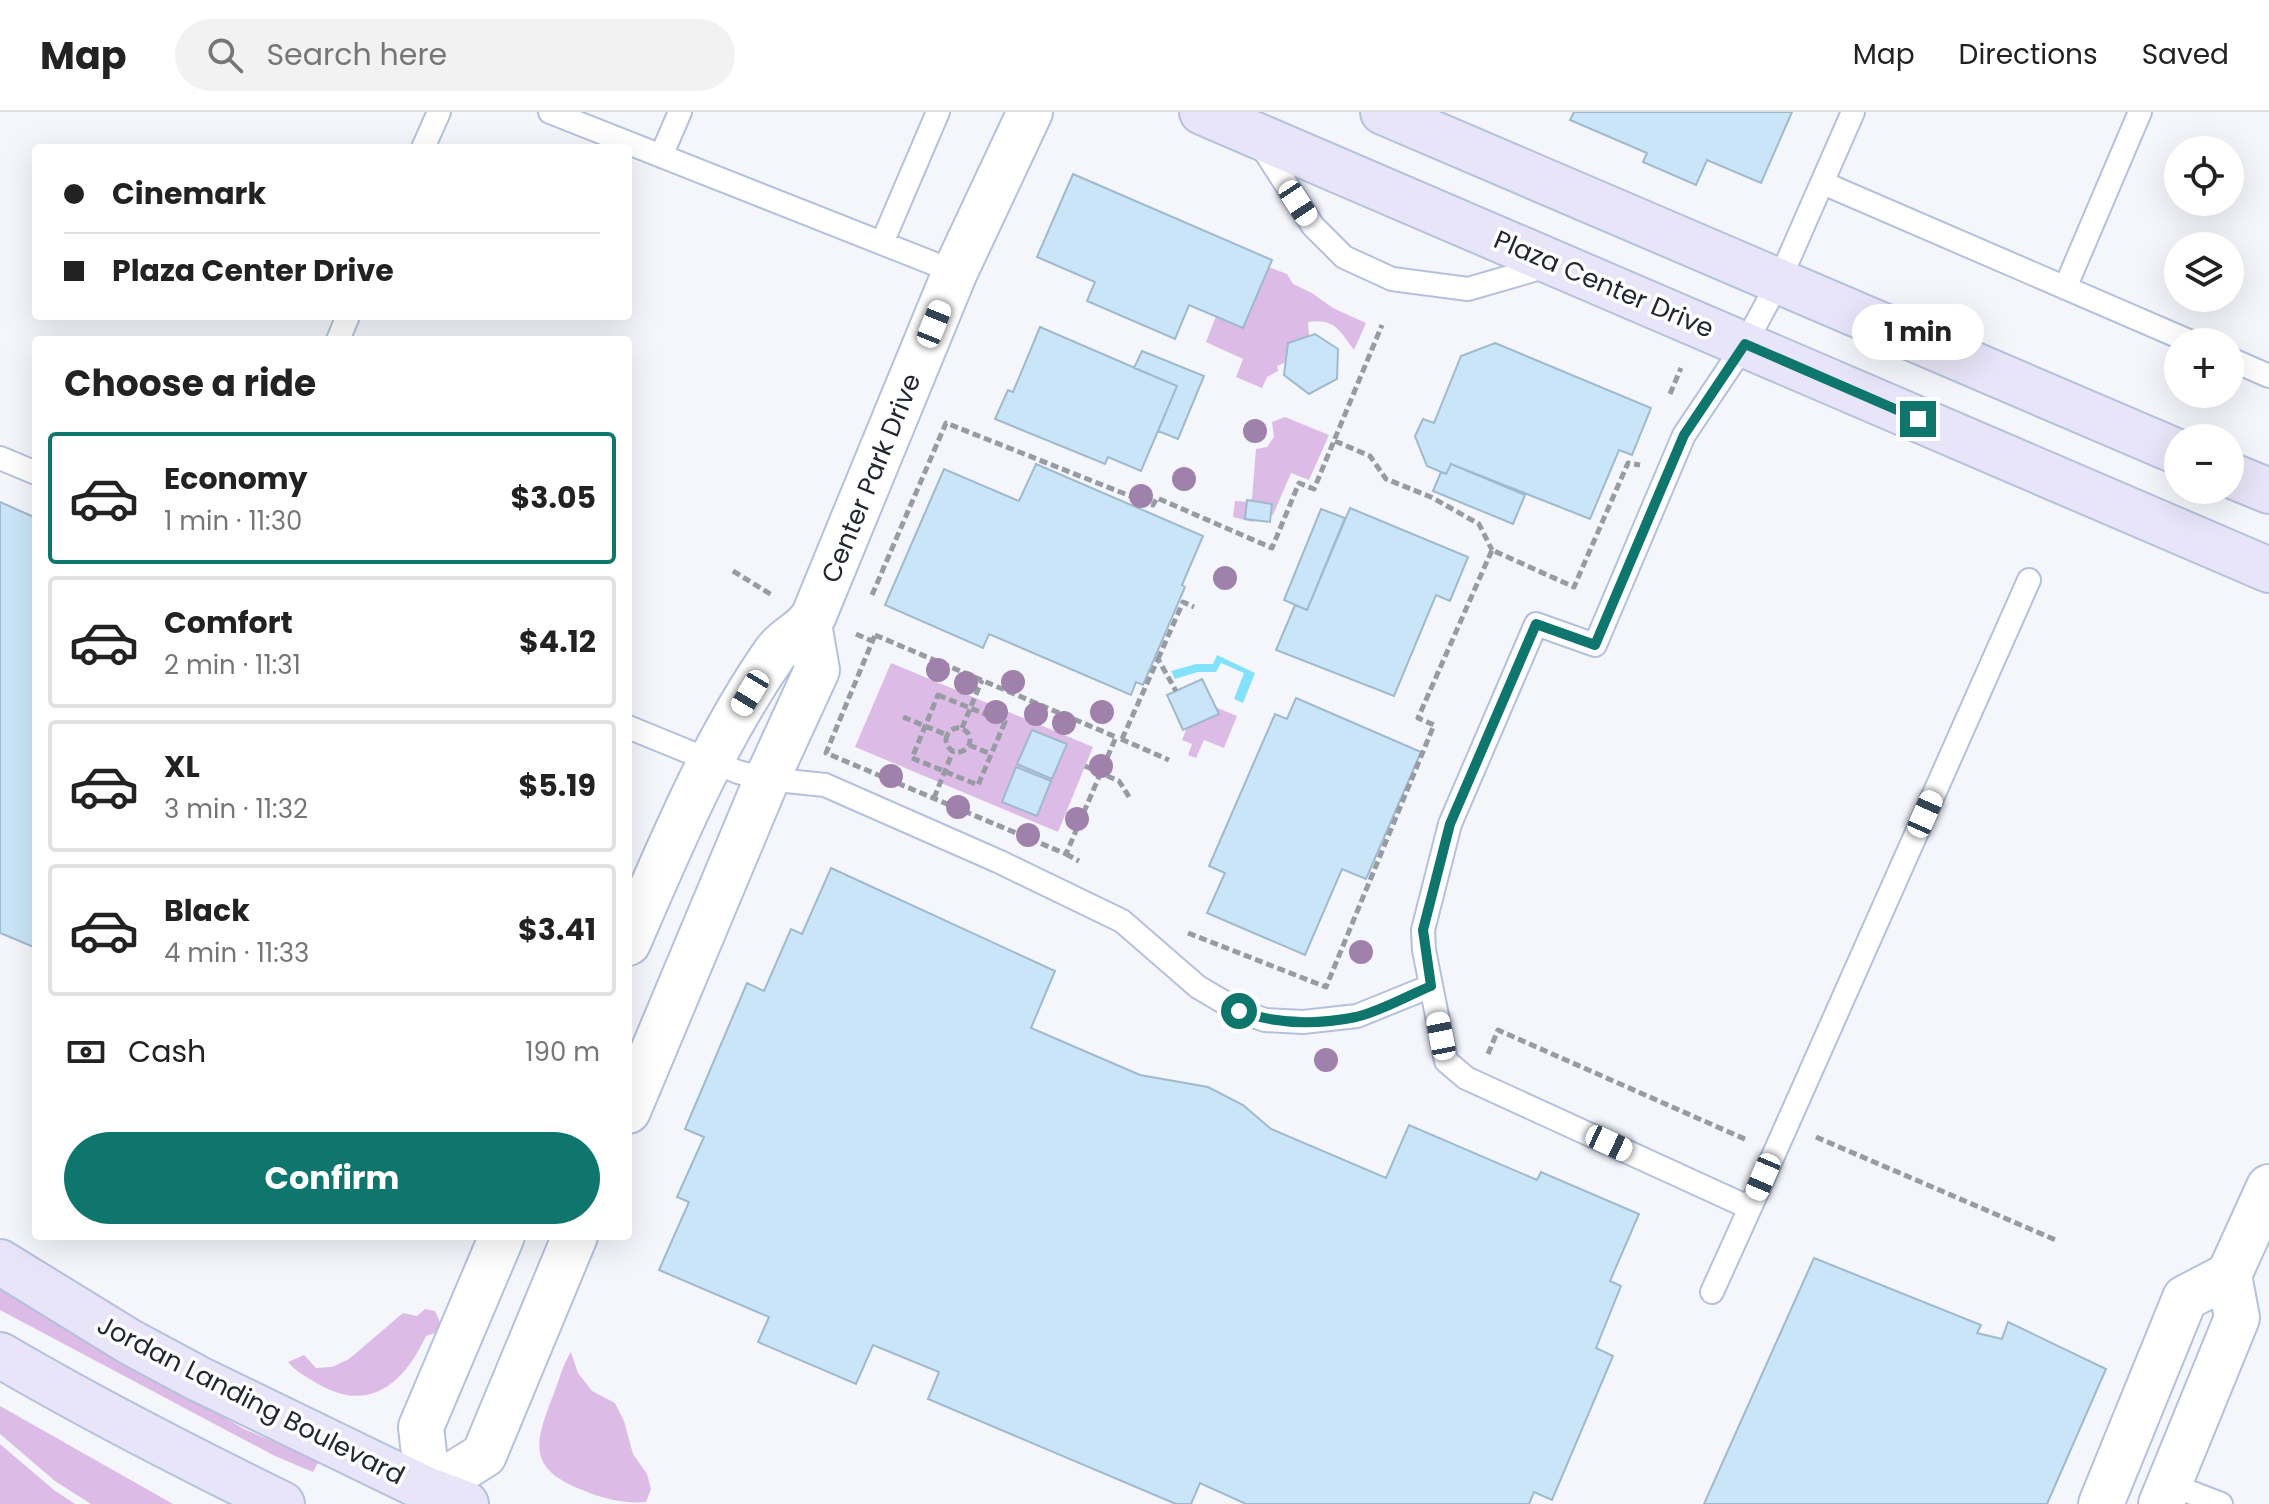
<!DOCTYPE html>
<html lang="en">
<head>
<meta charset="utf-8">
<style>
  :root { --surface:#fff; --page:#f2f2f2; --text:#222; --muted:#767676; --line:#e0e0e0; --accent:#0f766e }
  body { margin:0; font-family:Poppins,sans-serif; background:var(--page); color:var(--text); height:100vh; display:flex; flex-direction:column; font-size:30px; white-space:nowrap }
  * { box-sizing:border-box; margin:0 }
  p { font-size:26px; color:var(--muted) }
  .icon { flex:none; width:44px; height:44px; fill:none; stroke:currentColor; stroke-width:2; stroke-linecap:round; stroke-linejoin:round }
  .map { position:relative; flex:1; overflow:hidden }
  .panel { position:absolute; left:32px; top:224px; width:600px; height:904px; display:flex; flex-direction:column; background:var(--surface); border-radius:8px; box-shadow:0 8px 32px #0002 }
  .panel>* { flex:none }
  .hud { position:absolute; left:32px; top:32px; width:600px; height:176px; border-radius:8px; box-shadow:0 8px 32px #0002; display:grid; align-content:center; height:176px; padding:0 32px; background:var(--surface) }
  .buttons { position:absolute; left:2164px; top:24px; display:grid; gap:16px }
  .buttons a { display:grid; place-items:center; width:80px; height:80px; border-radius:50%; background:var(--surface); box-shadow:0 8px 32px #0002; font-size:40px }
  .end { position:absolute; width:36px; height:36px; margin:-18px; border:10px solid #0f766e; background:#fff; box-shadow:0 0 0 4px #fff }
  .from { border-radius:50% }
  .bubble { position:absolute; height:56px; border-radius:28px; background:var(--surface); box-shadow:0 8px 32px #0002; font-size:26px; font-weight:700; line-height:56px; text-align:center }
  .car { position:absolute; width:24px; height:48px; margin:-24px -12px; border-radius:10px; box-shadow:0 0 6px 2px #0007; background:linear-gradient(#fff 24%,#345 0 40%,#fff 0 76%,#345 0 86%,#fff 0) }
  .hud b { display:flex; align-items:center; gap:28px; height:76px; font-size:30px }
  .hud b+b { border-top:2px solid var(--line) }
  .hud i { width:20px; height:20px; background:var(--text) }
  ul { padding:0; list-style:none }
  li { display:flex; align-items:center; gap:24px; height:132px; margin:0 16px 12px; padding:0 16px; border:4px solid var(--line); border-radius:8px }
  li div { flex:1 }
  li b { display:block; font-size:30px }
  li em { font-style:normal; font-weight:700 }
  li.current { border-color:var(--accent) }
  li>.icon { width:72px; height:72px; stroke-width:1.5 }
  h2 { padding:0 32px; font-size:36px; line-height:96px }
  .pay { display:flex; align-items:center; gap:20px; height:88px; padding:0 32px; font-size:30px }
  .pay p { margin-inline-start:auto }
  .cta { display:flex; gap:16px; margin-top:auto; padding:16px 32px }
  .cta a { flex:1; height:92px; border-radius:48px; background:var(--accent); color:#fff; font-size:32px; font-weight:700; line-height:92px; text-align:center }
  header { display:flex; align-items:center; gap:48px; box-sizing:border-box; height:112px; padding:0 40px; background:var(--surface); border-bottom:2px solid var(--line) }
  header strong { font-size:38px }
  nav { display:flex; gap:44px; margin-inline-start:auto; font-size:28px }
  .search { width:560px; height:72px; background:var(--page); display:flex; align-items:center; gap:20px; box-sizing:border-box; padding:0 28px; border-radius:44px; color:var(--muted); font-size:30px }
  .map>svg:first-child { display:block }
  .green { fill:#dcbbe6 }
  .water { fill:#82e2fa }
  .building { fill:#cbe5f8; stroke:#9fb9cd; stroke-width:2 }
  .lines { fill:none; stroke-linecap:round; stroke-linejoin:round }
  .lane-casing { stroke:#b5c1dc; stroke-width:26 }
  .street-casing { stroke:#b5c1dc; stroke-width:48 }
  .secondary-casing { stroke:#b5c1dc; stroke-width:48 }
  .path { stroke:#989ba3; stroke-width:5; stroke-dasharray:8 4; stroke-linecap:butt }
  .lane { stroke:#fff; stroke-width:22 }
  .street { stroke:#fff; stroke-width:44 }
  .secondary { stroke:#e8e5f8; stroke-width:44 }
  .tree { fill:#9f81ab }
  .route { stroke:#0f766e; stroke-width:10 }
  .labels { text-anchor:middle; stroke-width:7; stroke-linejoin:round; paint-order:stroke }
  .street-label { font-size:26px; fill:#232732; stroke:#fff }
</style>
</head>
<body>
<header>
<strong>Map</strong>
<div class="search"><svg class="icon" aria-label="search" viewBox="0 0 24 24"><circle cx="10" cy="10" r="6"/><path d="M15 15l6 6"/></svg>Search here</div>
<nav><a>Map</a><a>Directions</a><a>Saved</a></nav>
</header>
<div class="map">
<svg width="2269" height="1392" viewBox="0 0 2269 1392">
  <rect width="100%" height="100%" fill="#f4f6fc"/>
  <path class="green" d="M1269 155 1287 162 1293 172 1312 181 1333 196 1366 211 1354 238C1341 221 1336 206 1308 210L1309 224 1289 231 1286 250 1277 254 1278 259 1267 265 1262 276 1236 265 1243 247 1206 230 1216 204 1243 215Z
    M1285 305 1329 323 1309 368 1291 361 1273 403 1259 398 1253 410 1233 405 1235 389 1249 390 1252 386 1256 337 1267 335 1274 325 1272 310Z
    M891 551 1093 635 1058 720 855 635Z
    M1198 588 1237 604 1224 636 1204 628 1196 646 1188 643 1192 632 1182 628Z
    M0 1174 244 1317 319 1349 313 1360 275 1344 0 1198Z
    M425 1197 435 1199 440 1210 435 1221 426 1224C404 1271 370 1302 318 1272 307 1265 296 1260 288 1250L304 1243 316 1256 332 1255 349 1247 403 1201 417 1204Z
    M571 1240 578 1261 592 1279 615 1291 624 1309 633 1342 647 1362 651 1377 646 1390C625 1392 604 1387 585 1379 525 1357 535 1330 554 1281 560 1266 562 1254 571 1240Z
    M0 1294 173 1392H91L55 1369 0 1322Z
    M0 1332 54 1378 75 1392H0Z"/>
  <path class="water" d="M1217 543 1255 561 1243 591 1234 587 1244 561 1221 551 1216 560H1198L1175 567 1171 559 1196 552H1213Z"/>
  <path class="building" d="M1574 0H1792L1761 71 1707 48 1696 73 1643 50 1647 41 1570 8Z
    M1073 62 1272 148 1243 216 1189 193 1175 227 1087 189 1095 170 1037 145Z
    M1040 215 1177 274 1141 359 1108 345 1105 352 995 307 1008 278 1013 280Z
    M1315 222 1338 237 1337 267 1309 282 1284 263 1288 231Z
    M1495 231 1651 296 1632 343 1619 338 1590 407 1451 352 1446 362 1427 354 1415 324 1423 307 1434 311 1461 244Z
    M1142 239 1204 264 1178 327 1158 319 1177 274 1134 256Z
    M1036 352 1203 424 1182 473 1185 475 1143 573 1136 570 1131 583 989 522 983 536 885 493 944 357 1019 389Z
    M1451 352 1525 383 1513 412 1433 379 1441 360 1446 362Z
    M1247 388 1272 392 1270 410 1245 407Z
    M0 390 36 406V836L0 821Z
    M1350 396 1468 445 1450 489 1436 483 1394 584 1276 538 1295 493 1307 498Z
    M1321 397 1345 406 1307 498 1284 488Z
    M1202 567 1219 602 1183 618 1167 583Z
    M1296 586 1421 640 1366 767 1342 757 1305 843 1207 801 1225 761 1209 754 1275 602 1287 607Z
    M1032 618 1067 632 1052 667 1017 652Z
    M1016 655 1051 669 1037 704 1002 690Z
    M831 756 1055 859 1031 916 1140 963 1208 975 1243 993 1271 1017 1386 1066 1409 1013 1537 1068 1541 1060 1639 1102 1610 1169 1621 1174 1596 1236 1613 1244 1552 1388 1534 1380 1529 1392H1246L1200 1371 1191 1392H1176L928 1287 939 1260 873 1233 856 1272 758 1230 769 1205 659 1158 689 1090 677 1085 704 1025 685 1017 747 871 764 879 791 817 802 822Z
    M1814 1146 1981 1213 1977 1221 2002 1227 2008 1210 2106 1257 2047 1392H1704Z"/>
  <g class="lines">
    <defs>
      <path id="lane" d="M550 0 955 160
        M1260 32 1313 114 1344 145 1392 167 1468 177 1551 153
        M423 36 439 0
        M661 44 680 0
        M1823 71 2191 230
        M882 131 938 0
        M2065 176 2140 0
        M338 228 348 204
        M2230 247 2269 264
        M0 346 36 361
        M628 615 738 660 767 667 825 673 1000 750 1122 809 1198 875 1239 899 1265 908 1303 910 1357 904 1431 874
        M1750 1096 2029 468
        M1712 1180 1750 1096 1466 966 1446 949 1424 838 1423 818 1450 712 1536 512 1595 533 1684 323 1745 232 1779 169 1853 0
        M2169 1372 2221 1392"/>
      <path id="street" d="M628 831C671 732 713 630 775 541 785 526 805 520 814 503L955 160 1030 0
        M628 999 767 667 817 558 809 512
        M502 1124 421 1315 428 1378 484 1343 575 1124
        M2101 1392 2185 1186 2229 1163
        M2161 1392 2237 1206 2229 1163 2269 1075"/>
      <path id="secondary" d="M1202 0 2269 458
        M1383 0 2178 340
        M2230 363 2269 379
        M0 1150 130 1230 197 1266 428 1378 466 1392
        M0 1243C92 1297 186 1345 282 1392"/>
    </defs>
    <use href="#lane" class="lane-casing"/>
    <use href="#street" class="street-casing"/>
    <use href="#secondary" class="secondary-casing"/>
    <path class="path" d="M1670 282 1681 256
      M1335 329 1370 344 1386 367 1431 385 1479 412 1492 438
      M733 459 772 483
      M872 483 946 311 1153 393 1157 386 1272 436 1299 371 1314 377 1382 213
      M856 522 872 529
      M875 523 1116 625 1066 742 826 641Z
      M1158 547 1183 490 1194 495
      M938 583 1005 610 978 673 912 646Z
      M903 605 947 623
      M946 628a12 12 0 1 1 24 0a12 12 0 1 1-24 0Z
      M962 616 982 568
      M1121 627 1169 648
      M1122 627 1158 547 1176 579
      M969 633 991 642
      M1085 654 1119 669 1131 688
      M934 686 953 639
      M1066 742 1079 749
      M1188 821 1326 875 1434 613 1418 606 1492 438 1574 475 1628 351 1640 353
      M1488 942 1498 918 1747 1028
      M1816 1025 2058 1129"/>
    <use href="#lane" class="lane"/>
    <use href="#street" class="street"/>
    <use href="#secondary" class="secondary"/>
  </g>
  <g class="tree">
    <circle cx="1255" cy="319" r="12"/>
    <circle cx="1184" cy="367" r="12"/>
    <circle cx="1141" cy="384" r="12"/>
    <circle cx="1225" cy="466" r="12"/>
    <circle cx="938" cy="558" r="12"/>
    <circle cx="1013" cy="570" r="12"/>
    <circle cx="966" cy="571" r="12"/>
    <circle cx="996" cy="600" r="12"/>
    <circle cx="1102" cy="600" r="12"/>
    <circle cx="1036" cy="602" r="12"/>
    <circle cx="1064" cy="611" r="12"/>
    <circle cx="1101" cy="654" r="12"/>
    <circle cx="891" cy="664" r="12"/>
    <circle cx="958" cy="695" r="12"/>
    <circle cx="1077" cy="707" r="12"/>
    <circle cx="1028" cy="723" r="12"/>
    <circle cx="1361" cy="840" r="12"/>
    <circle cx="1326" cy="948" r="12"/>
  </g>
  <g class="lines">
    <path class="route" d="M1239 899C1276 912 1317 913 1356 905 1381 899 1407 884 1431 874L1423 818 1450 712 1536 512 1595 533 1684 323 1745 232 1918 307"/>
  </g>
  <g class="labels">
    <g class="street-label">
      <text transform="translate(1604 172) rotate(23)" y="9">Plaza Center Drive</text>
      <text transform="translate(871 366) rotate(-68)" y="9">Center Park Drive</text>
      <text transform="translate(251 1288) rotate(27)" y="9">Jordan Landing Boulevard</text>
    </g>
  </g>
</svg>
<div class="buttons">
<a><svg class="icon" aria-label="locate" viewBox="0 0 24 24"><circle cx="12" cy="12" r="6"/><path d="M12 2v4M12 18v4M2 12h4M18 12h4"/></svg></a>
<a><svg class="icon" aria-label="layers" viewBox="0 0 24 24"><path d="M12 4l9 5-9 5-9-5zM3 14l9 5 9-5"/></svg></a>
<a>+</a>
<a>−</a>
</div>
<i class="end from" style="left:1239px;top:899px"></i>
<i class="end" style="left:1918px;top:307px"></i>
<div class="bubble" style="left:1852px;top:192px;width:132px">1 min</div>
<i class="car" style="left:1298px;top:91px;rotate:147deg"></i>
<i class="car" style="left:934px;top:212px;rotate:22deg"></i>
<i class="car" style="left:750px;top:581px;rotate:211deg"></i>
<i class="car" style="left:1925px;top:702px;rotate:24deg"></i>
<i class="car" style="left:1441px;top:924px;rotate:349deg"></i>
<i class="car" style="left:1609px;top:1031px;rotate:115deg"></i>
<i class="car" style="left:1763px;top:1065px;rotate:203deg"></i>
<div class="hud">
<b><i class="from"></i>Cinemark</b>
<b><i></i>Plaza Center Drive</b>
</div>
<section class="panel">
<h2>Choose a ride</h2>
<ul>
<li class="current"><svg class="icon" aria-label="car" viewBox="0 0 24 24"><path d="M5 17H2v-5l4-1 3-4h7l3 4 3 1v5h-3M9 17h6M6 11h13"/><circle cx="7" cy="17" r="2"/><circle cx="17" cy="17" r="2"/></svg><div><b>Economy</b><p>1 min · 11:30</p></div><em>$3.05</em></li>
<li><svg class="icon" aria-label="car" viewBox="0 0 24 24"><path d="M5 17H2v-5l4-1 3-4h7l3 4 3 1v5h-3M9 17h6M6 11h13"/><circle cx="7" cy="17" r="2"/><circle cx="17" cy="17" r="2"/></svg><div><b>Comfort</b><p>2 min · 11:31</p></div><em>$4.12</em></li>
<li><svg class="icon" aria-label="car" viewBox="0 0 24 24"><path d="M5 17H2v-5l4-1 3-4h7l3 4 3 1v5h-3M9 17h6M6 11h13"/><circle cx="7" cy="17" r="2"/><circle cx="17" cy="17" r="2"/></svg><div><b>XL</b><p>3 min · 11:32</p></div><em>$5.19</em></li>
<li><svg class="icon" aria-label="car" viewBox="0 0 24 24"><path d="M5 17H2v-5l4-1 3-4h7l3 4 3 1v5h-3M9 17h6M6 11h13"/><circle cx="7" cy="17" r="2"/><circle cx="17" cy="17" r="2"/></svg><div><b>Black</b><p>4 min · 11:33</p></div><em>$3.41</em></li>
</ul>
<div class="pay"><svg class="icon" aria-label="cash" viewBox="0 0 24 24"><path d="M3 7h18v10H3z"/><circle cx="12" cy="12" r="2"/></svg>Cash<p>190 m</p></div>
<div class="cta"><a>Confirm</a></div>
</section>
</div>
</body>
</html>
